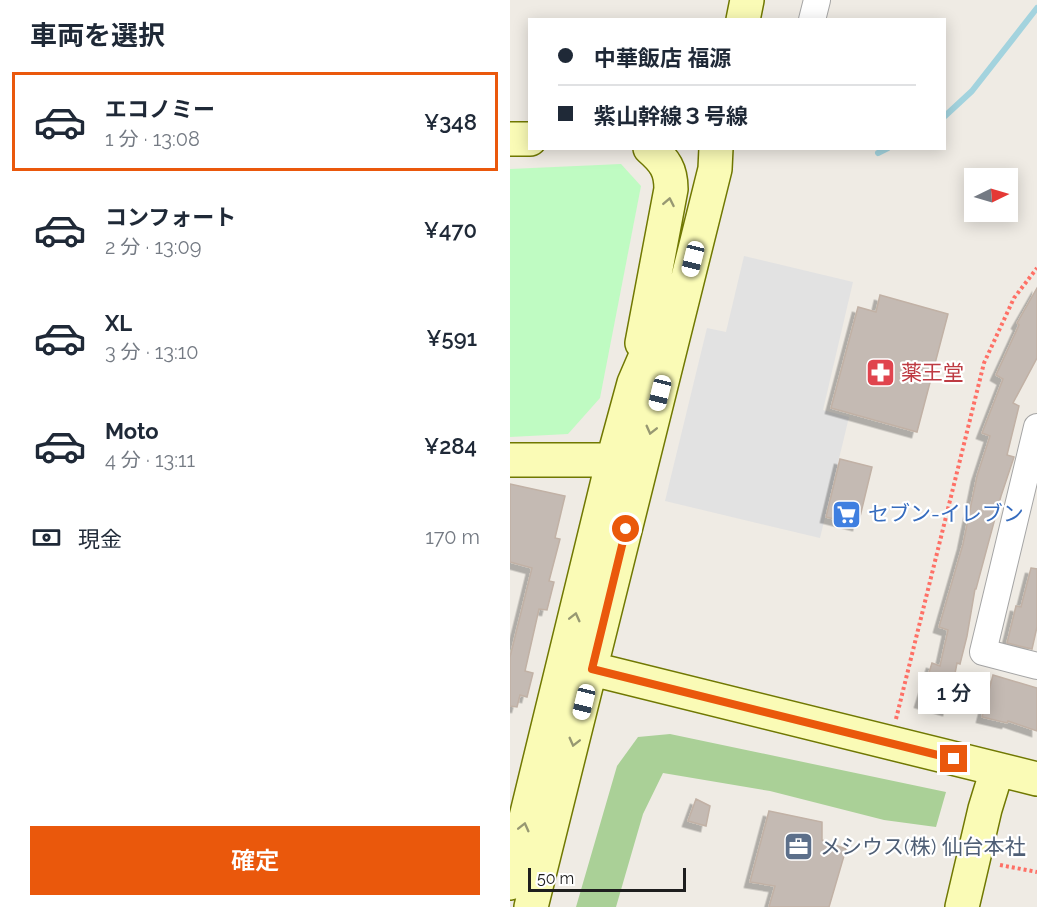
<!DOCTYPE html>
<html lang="ja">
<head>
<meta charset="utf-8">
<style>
  :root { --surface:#fff; --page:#f6f6f7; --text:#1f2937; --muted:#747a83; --line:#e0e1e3; --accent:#ea580c }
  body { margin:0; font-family:Raleway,"Noto Sans JP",sans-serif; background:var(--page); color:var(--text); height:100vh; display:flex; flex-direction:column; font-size:22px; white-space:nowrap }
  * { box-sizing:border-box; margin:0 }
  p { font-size:20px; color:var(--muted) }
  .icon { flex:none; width:33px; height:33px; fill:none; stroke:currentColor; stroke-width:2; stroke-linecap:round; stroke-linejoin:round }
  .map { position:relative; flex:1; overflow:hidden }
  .panel { display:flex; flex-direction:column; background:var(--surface); width:510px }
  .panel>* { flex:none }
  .banner { position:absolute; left:18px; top:18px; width:418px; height:132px; border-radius:0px; box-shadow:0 3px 15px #0003; display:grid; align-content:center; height:132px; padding:0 30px; background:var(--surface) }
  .needle { width:39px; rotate:85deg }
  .buttons { position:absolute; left:454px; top:168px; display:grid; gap:12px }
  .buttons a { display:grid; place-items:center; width:54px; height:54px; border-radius:0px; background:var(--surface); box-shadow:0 3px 15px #0003; font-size:30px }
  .scale { position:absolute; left:18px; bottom:15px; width:158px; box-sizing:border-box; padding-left:6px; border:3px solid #1e1e1e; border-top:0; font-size:16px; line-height:21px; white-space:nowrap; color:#1e1e1e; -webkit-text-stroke:4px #fff; paint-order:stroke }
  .end { position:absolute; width:27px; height:27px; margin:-14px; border:8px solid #ea580c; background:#fff; box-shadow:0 0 0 3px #fff }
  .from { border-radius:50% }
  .bubble { position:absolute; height:42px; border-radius:0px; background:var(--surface); box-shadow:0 3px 15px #0003; font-size:20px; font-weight:600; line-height:42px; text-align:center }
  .car { position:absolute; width:18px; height:36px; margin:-18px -9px; border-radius:8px; box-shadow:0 0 4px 2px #0007; background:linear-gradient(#fff 24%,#345 0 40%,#fff 0 76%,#345 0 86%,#fff 0) }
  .banner b { display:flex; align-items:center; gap:21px; height:57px; font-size:22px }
  .banner b+b { border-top:2px solid var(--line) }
  .banner i { width:15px; height:15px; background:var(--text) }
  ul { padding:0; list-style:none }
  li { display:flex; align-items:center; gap:18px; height:99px; margin:0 12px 9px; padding:0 18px; border:3px solid transparent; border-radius:0px }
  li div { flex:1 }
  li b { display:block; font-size:22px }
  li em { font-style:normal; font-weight:600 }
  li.selected { border-color:var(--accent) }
  li>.icon { width:54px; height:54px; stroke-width:1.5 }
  h2 { padding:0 30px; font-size:27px; line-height:72px }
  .pay { display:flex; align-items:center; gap:15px; height:66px; padding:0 30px; font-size:22px }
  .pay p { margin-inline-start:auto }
  .primary-button { display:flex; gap:12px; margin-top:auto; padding:12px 30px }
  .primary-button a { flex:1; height:69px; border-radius:0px; background:var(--accent); color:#fff; font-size:24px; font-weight:600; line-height:69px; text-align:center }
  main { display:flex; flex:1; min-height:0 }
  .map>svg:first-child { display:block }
  .forest { fill:#aad097 }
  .park { fill:#bffbc2 }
  .parking { fill:#e2e2e2 }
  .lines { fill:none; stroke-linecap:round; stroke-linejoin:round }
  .stream { stroke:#a3d3de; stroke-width:6 }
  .building { fill:#c4bab3; stroke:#c1b1a5; stroke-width:1.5; filter:url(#shadow) }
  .street-casing { stroke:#a5a5a5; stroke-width:28 }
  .secondary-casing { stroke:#707802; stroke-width:36 }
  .path { stroke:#fe7066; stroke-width:4; stroke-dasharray:3 3; stroke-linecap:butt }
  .street { stroke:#fff; stroke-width:26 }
  .secondary { stroke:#fafbb6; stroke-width:33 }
  .oneway { stroke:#979872 }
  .route { stroke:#ea580c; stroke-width:8 }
  .labels { text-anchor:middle; stroke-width:4.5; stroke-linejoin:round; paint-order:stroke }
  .health-label { font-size:21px; fill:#be3a42; stroke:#fff; text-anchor:start }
  .shop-label { font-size:21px; fill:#366cbe; stroke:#fff; text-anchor:start }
  .service-label { font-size:21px; fill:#4e5e75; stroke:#fff; text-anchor:start }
</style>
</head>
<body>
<main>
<section class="panel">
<h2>車両を選択</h2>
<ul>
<li class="selected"><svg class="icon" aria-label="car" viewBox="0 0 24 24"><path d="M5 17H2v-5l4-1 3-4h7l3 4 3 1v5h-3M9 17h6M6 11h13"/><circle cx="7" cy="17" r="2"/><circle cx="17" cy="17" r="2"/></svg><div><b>エコノミー</b><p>1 分 · 13:08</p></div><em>¥348</em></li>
<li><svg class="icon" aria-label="car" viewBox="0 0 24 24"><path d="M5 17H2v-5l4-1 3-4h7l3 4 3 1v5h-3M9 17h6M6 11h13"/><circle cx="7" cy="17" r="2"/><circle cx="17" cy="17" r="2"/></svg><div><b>コンフォート</b><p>2 分 · 13:09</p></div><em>¥470</em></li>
<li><svg class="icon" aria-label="car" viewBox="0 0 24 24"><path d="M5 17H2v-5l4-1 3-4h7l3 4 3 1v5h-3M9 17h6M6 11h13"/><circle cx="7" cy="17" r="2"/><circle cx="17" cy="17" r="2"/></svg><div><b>XL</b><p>3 分 · 13:10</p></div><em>¥591</em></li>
<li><svg class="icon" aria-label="car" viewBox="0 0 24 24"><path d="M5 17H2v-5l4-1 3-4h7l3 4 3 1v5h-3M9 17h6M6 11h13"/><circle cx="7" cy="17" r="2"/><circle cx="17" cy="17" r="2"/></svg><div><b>Moto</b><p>4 分 · 13:11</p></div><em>¥284</em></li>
</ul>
<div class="pay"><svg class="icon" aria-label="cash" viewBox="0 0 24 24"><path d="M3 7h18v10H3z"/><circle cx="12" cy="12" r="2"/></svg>現金<p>170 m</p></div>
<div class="primary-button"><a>確定</a></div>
</section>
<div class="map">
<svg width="527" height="907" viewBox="0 0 527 907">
  <defs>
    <filter id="shadow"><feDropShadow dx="-5.5" dy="5.5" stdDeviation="0" flood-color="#0004"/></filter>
  </defs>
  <rect width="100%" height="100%" fill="#efebe4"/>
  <path class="forest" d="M160 734 436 792 426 827 374 820 260 791 153 773 133 814 106 907H66L107 766 128 737Z"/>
  <path class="park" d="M111 164 131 186 90 398 58 434 0 437V169Z"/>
  <path class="parking" d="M234 256 343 282 313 410 339 417 310 538 155 501 197 328 216 332Z"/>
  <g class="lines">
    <path class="stream" d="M435 116 462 91 527 8
      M368 153 378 148"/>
  </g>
  <path class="building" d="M527 288V358L503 403 509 406 497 455 504 457 491 496 466 589H465L457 636 450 664 447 663 438 710 410 702 422 663 430 666 438 630 429 627 453 544 467 476 480 436 472 433 493 379 486 375 509 325 507 323Z
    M370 295 438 314 407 432 321 408 348 307 366 312Z
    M330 459 362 467 348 525 316 517Z
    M0 484 55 496 45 538 50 539 39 581 44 582 37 610 29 609 15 671 23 673 17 697 10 695 7 707 0 706V657L22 568 0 562Z
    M521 568 527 569V627L522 649 497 643 506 606 511 607Z
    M483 675 527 688V731L498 721 497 723 472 717Z
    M186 799 200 806 196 826 178 821Z
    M259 811 312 822V840L336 849 319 907H259L265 886 240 882Z"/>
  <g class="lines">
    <defs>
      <path id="street" d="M302 20 307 0
        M527 427 473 652 527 666"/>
      <path id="secondary" d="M233 20 237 0
        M0 139H20
        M132 343 161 189C161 170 155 161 140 148
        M0 460H103
        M62 664 527 779
        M0 883 103 460 124 383 152 318
        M21 907 205 169 206 148
        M452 907 475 809 487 770"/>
    </defs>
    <use href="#street" class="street-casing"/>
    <use href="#secondary" class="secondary-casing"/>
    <path class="path" d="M386 719 474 363 504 298 527 268
      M490 865 527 872"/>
    <use href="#street" class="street"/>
    <use href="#secondary" class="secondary"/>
  </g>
  <defs><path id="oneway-chevron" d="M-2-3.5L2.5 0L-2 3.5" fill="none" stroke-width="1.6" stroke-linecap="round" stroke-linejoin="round" transform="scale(1.5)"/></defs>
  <g class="oneway">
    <use href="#oneway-chevron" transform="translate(159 202) rotate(-79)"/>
    <use href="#oneway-chevron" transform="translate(141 430) rotate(104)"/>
    <use href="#oneway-chevron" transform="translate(65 617) rotate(-76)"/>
    <use href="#oneway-chevron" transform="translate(64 742) rotate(104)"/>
    <use href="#oneway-chevron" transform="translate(14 827) rotate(-76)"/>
  </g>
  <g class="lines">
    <path class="route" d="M116 529 82 669 444 759"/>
  </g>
  <defs>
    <symbol id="pharmacy-square" viewBox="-11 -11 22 22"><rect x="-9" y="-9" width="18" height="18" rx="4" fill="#e0444e" stroke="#fff"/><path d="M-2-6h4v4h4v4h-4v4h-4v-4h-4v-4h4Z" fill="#fff"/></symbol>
    <symbol id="supermarket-square" viewBox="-11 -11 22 22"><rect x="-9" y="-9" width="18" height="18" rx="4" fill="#3f7fe0" stroke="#fff"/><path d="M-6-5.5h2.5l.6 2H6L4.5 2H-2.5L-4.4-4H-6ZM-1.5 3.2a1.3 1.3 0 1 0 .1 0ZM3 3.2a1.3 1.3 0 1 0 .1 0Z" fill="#fff"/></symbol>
    <symbol id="office-square" viewBox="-11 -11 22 22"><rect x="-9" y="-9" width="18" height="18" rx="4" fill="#5c6f8a" stroke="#fff"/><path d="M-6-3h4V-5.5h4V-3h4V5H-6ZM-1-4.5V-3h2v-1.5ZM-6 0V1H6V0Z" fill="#fff"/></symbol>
  </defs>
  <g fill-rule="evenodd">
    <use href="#pharmacy-square" x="354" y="356" width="33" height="33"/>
    <use href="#supermarket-square" x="320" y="498" width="33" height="33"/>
    <use href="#office-square" x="272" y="830" width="33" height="33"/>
  </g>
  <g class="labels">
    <g class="health-label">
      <text x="391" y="380">薬王堂</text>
    </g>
    <g class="shop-label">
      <text x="358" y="521">セブン-イレブン</text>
    </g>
    <g class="service-label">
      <text x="310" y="854">メシウス(株) 仙台本社</text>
    </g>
  </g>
</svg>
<div class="buttons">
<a><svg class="needle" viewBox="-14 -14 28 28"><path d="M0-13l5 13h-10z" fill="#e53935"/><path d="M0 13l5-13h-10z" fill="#747a83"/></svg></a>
</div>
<div class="scale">50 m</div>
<i class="end from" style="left:116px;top:529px"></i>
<i class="end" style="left:444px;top:759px"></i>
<div class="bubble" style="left:408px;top:672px;width:72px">1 分</div>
<i class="car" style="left:183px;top:259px;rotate:194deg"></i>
<i class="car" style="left:150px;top:393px;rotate:194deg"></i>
<i class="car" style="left:74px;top:702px;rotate:194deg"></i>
<div class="banner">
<b><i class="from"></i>中華飯店 福源</b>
<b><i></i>紫山幹線３号線</b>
</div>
</div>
</main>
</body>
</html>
